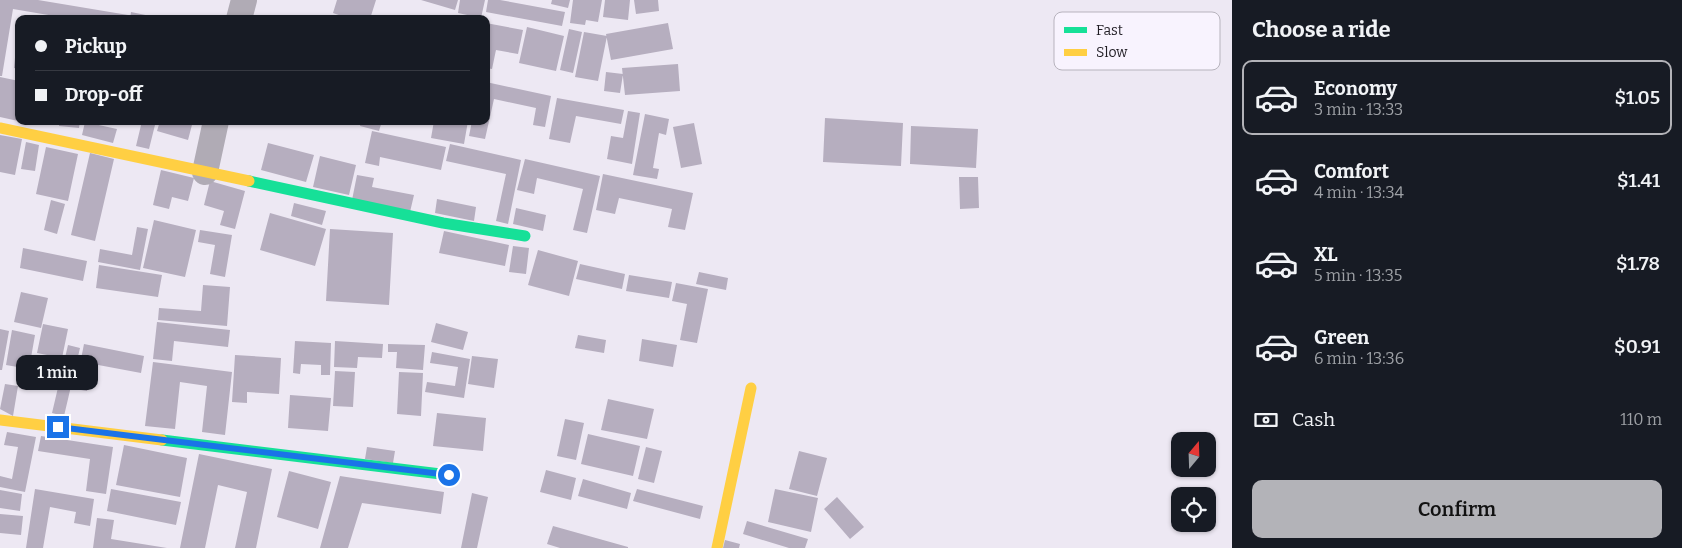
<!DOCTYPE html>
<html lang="en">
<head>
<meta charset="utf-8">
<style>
  :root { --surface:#171b24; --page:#20242c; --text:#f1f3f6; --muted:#9ea1a6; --line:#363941; --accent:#b3b3b8 }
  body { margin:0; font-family:Bitter,serif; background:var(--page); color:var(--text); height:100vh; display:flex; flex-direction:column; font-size:19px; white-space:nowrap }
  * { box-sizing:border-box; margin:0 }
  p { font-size:16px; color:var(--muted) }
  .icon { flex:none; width:28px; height:28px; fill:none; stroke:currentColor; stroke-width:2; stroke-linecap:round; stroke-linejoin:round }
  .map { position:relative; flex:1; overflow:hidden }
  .drawer { display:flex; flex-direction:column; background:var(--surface); width:450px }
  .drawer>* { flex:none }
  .banner { position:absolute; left:15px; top:15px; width:475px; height:110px; border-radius:10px; box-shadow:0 1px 4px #0004; display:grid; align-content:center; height:110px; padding:0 20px; background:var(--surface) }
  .needle { width:32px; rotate:19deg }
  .tools { position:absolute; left:1171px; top:432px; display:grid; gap:10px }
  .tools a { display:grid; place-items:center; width:45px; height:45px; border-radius:10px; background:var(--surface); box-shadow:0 1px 4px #0004; font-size:25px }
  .end { position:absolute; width:22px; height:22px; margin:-11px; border:6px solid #1a73e8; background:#fff; box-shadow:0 0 0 2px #fff }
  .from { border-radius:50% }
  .bubble { position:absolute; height:35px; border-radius:10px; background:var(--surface); box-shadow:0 1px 4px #0004; font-size:16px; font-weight:600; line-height:35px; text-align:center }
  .banner b { display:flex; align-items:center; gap:18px; height:48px; font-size:19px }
  .banner b+b { border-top:1px solid var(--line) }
  .banner i { width:12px; height:12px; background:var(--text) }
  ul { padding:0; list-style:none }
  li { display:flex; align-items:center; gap:15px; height:75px; margin:0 10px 8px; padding:0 10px; border:2px solid transparent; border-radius:10px }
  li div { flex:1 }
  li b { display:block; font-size:19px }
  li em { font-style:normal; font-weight:600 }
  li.active { border-color:var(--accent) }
  li>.icon { width:45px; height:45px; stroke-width:1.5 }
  h2 { padding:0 20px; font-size:22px; line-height:60px }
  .pay { display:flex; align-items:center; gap:12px; height:55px; padding:0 20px; font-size:19px }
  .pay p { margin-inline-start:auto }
  .cta { display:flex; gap:10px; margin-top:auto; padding:10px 20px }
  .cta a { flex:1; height:58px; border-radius:10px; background:var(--accent); color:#111; font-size:20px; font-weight:600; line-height:58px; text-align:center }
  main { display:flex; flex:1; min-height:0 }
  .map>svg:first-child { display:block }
  .building { fill:#b6aebf }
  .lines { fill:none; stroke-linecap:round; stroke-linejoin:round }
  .street { stroke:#b0abb5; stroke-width:26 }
  .fast { stroke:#16e098; stroke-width:11 }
  .slow { stroke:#ffcf43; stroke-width:11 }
  .route { stroke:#1a73e8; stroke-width:6 }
  .key { fill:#f8f3fe; stroke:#b7b3bd; stroke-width:1 }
  .key-label { font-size:14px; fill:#201d24 }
</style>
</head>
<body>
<main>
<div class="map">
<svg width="1232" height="548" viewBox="0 0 1232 548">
  <rect width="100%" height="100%" fill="#ede8f3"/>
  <path class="building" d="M0 0H38L128 15 127 19H72L13 9 2 76H0Z
    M337 0H376L370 19H350L333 13Z
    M421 0H458L455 10Z
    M460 0H485L481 18 458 13Z
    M488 0H500L565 12 562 26 486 12Z
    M552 0H570L568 8 551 4Z
    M573 0H602L598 22 586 20 585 25 570 23Z
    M605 0H630L628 20 603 17Z
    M634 0H658L659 11 636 14Z
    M131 12 160 18V19H130Z
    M486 23 523 30 518 54 496 50 492 69 486 68Z
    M668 23 673 49 611 60 606 34Z
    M527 27 564 36 556 71 519 63Z
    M569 29 582 32 573 73 560 70Z
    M584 32 607 36 598 81 575 77Z
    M17 37H19V69L14 68Z
    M678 64 680 91 625 95 622 68Z
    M606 72 623 74 620 93 604 91Z
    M0 77 19 81 18 121 0 117Z
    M486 82 551 96 545 127 533 125 536 108 494 99 485 139 469 136 472 121H486Z
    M557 98 624 110 621 124 576 116 570 143 549 139Z
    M628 111 640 113 632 164 607 159 611 136 623 138Z
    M645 114 669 119 666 135 659 133 653 168 659 169 657 179 633 175Z
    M825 118 903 123 901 166 823 162Z
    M60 121H80L79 128 59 126Z
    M142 121H156L149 149 136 146Z
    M160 121H193L188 140 157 131Z
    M361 121H382L379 131 360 126Z
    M434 121H468L464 144 431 138Z
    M85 122 117 129 113 143 82 135Z
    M694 123 702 164 681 168 673 127Z
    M911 126 978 129 976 168 910 164Z
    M372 131 446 147 441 170 380 157 379 166 365 163Z
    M0 135 22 139 15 175 0 172Z
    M26 142 39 145 35 171 21 169Z
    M268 143 314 155 306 182 261 170Z
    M450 144 521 160 508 224 496 221 506 174 446 161Z
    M46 147 78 154 68 201 36 194Z
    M90 153 114 159 95 241 71 235Z
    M320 156 356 165 349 195 313 187Z
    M525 159 600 176 587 233 573 230 583 189 537 178 534 194 517 190Z
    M161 170 194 178 188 201 172 197 169 209 153 205Z
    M603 174 693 193 685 230 668 227 672 209 619 198 615 214 596 210Z
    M357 175 374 178 372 187 414 195 410 212 352 200Z
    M959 177H978L979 208 960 209Z
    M210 181 245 191 235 229 220 225 224 211 204 205Z
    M437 199 476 207 474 221 435 213Z
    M51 200 65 204 57 234 44 230Z
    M294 203 326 211 322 225 291 216Z
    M516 208 546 215 543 231 513 224Z
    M270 213 326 229 315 266 260 250Z
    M154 220 196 230 185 277 143 268Z
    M137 227 148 229 140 270 98 262 100 249 132 255Z
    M330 229 393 233 389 305 326 301Z
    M200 230 232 235 225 277 210 274 215 245 198 242Z
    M444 231 509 245 505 266 439 253Z
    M513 246 529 248 526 274 509 272Z
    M23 248 87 261 83 281 20 268Z
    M538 250 578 261 569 296 528 285Z
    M580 264 625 274 622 289 576 279Z
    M99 265 162 275 158 297 96 288Z
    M699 272 728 278 726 290 696 284Z
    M629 275 672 282 669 298 626 291Z
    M676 283 708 289 697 343 680 340 687 304 672 301Z
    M203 285 230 287 227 326 158 320 159 308 201 311Z
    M21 292 48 298 41 328 14 322Z
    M157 322 230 330 228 347 174 341 172 361 153 359Z
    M436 323 468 332 463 350 431 342Z
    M43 324 68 329 62 358 37 353Z
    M0 329 9 331 2 370H0Z
    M12 330 35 335 29 369 6 365Z
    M578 335 606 340 604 353 575 348Z
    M642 339 677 345 673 367 639 361Z
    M295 341 331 343 330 375H321V365L301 364 300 374 293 373Z
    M335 341 383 344 382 358 358 357 357 368 334 367Z
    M84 344 144 356 141 373 93 364 87 391 75 389Z
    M388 344 425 345 423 370 396 368 397 352H388Z
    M68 345 80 348 64 416 52 413Z
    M432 352 470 359 464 398 425 392 427 382 455 386 458 367 430 363Z
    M235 355 281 358 279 394 247 392V403L232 402Z
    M472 356 498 359 494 388 468 384Z
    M153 362 232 372 225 435 202 432 207 386 180 382 175 429 145 426Z
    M335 371 355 372 353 407 333 406Z
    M399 372 423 373 421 416 397 414Z
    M5 384 18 386 13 416 0 409Z
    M290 395 331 398 328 431 288 428Z
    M608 399 654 409 647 439 601 430Z
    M437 413 486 418 483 451 433 446Z
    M565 419 584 423 576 460 557 456Z
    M7 432 36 437 25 492 0 487V476L12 479 18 447 4 445Z
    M588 434 640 446 633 476 581 464Z
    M41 436 113 447 106 494 86 491 90 459 38 451Z
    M124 445 187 458 180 497 116 485Z
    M367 447 395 451 393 463 365 459Z
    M646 447 662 451 654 483 638 479Z
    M799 451 827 458 817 496 789 489Z
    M199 454 272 469 256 548H235L247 492 218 485 205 548H180Z
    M546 470 576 478 571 500 540 492Z
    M289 471 331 482 318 529 277 517Z
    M340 476 444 492 441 514 362 503 348 548H320Z
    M583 479 631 493 627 509 578 496Z
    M35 489 94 499 90 526 74 523 76 512 50 507 43 548H26Z
    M111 489 181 502 176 525 107 511Z
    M637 489 703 506 700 519 633 501Z
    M775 489 818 498 811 532 768 522Z
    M0 490 22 494 20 511 0 508Z
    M472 493 488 497 477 548H461Z
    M837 497 864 527 850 539 824 509Z
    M0 514 23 516 21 535 0 533Z
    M97 518 114 520 111 539 167 548H93Z
    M747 521 808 539 805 548H789L743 534Z
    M553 526 628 547V548H560L547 544Z
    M725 540 740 544 739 548H723Z"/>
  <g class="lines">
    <path class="street" d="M239 19 244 0
      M205 172 216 121"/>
    <path class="fast" d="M249 181 443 223 525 236
      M162 440 449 475"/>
    <path class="slow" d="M0 128 249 181
      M0 420 162 440
      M717 548 751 388"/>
  </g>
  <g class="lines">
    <path class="route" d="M58 427 449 475"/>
  </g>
  <rect x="1054" y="12" width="166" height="58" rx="8" class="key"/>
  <rect x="1064" y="27" width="23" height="6" fill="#16e098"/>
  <rect x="1064" y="49" width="23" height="7" fill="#ffcf43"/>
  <g class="key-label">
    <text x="1096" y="35">Fast</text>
    <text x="1096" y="57">Slow</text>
  </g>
</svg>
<div class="tools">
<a><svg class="needle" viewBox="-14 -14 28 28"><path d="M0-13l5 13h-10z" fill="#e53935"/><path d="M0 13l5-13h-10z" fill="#9ea1a6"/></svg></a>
<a><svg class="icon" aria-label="locate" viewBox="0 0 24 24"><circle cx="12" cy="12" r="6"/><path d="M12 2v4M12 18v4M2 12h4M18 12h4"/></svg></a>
</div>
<i class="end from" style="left:449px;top:475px"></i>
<i class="end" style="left:58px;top:427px"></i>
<div class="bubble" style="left:16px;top:355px;width:82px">1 min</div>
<div class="banner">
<b><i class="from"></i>Pickup</b>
<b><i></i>Drop-off</b>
</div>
</div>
<section class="drawer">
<h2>Choose a ride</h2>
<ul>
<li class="active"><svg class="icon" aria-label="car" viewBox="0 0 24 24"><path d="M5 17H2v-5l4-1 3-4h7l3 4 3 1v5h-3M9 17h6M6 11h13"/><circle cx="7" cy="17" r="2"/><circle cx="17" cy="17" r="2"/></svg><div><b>Economy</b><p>3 min · 13:33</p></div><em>$1.05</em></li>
<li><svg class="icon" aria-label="car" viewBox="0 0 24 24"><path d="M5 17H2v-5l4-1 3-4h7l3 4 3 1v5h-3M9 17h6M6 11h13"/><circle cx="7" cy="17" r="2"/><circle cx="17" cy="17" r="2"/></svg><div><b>Comfort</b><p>4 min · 13:34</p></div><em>$1.41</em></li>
<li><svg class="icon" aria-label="car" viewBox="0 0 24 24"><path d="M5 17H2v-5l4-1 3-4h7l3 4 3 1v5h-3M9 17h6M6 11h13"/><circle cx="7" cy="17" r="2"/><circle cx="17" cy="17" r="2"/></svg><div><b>XL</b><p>5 min · 13:35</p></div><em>$1.78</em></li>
<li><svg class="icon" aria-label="car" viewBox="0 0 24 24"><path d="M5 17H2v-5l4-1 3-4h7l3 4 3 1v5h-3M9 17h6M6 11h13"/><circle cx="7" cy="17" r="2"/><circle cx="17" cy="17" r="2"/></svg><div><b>Green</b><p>6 min · 13:36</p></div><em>$0.91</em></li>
</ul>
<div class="pay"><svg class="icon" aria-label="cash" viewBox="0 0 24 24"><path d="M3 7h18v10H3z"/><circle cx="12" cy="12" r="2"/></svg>Cash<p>110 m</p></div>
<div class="cta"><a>Confirm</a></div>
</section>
</main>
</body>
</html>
